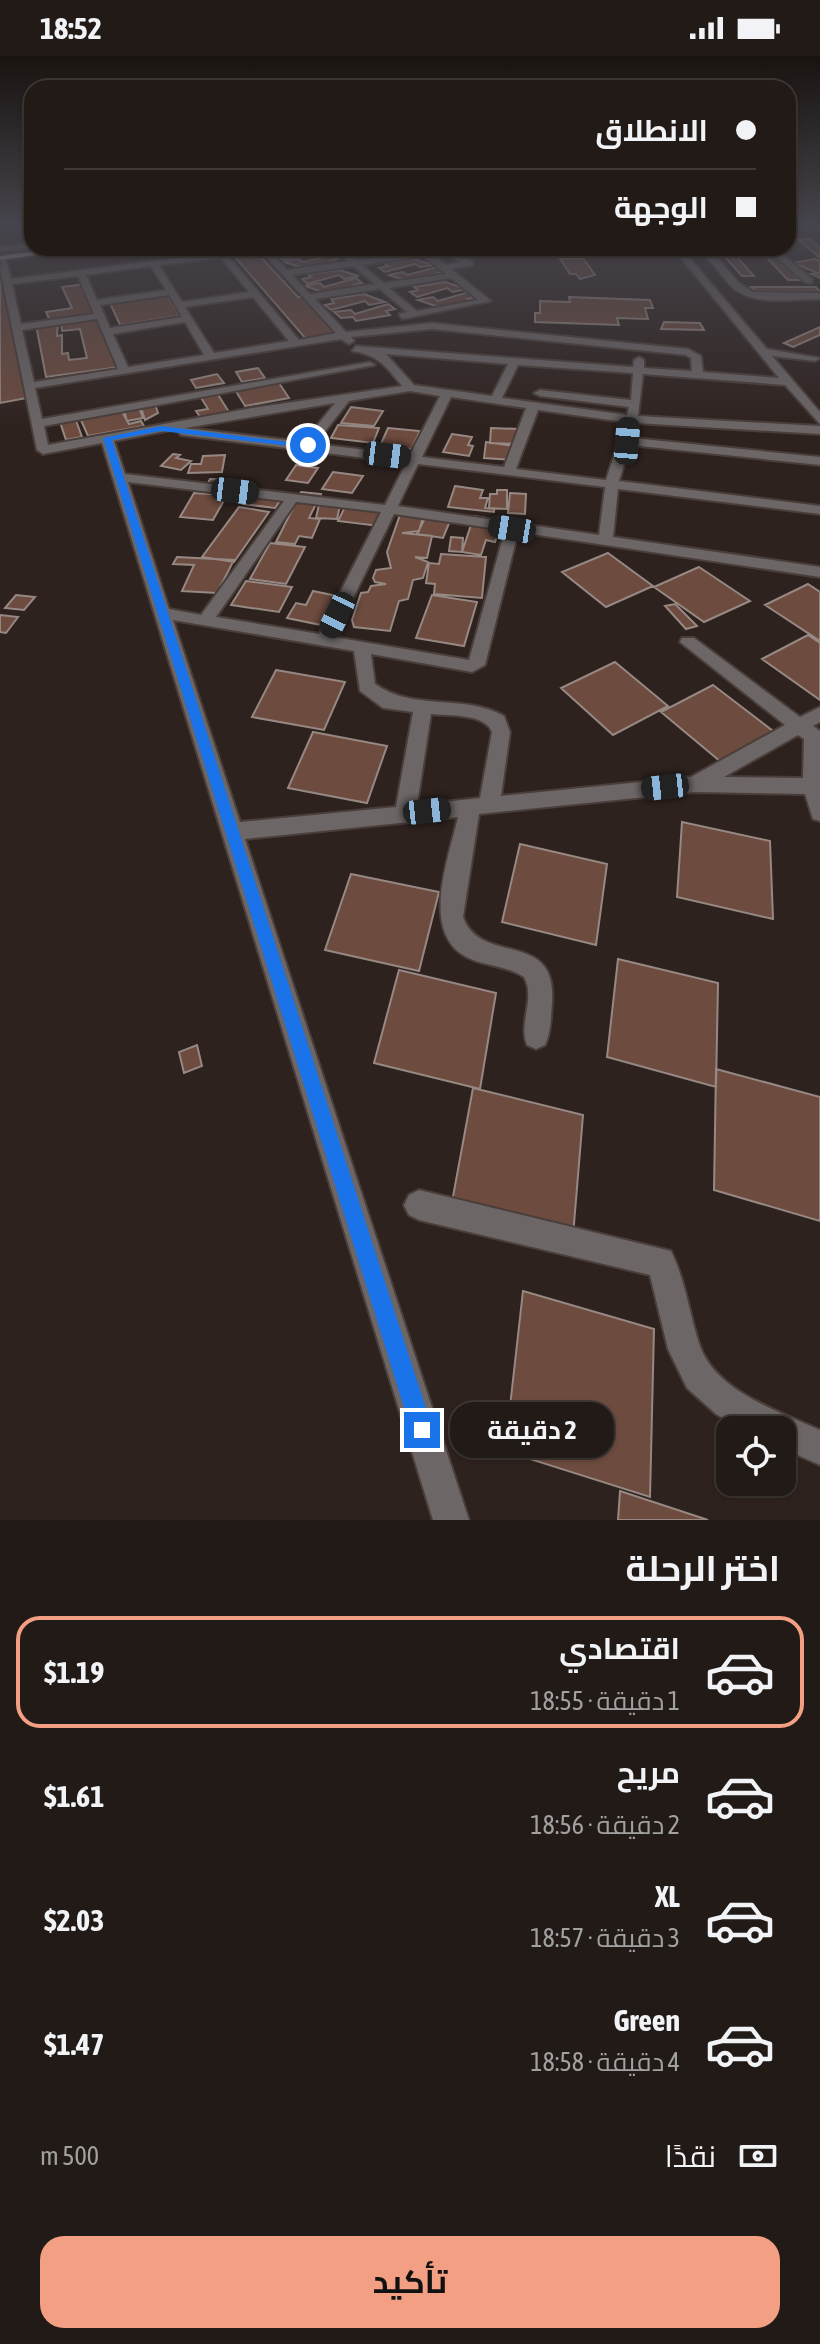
<!DOCTYPE html>
<html lang="ar">
<head>
<meta charset="utf-8">
<style>
  :root { --surface:#221a16; --page:#2a231f; --text:#f1f3f6; --muted:#a2a1a1; --line:#3f3835; --accent:#f39f83 }
  body { margin:0; font-family:"Asap Condensed",Cairo,sans-serif; background:var(--page); color:var(--text); direction:rtl; height:100vh; display:flex; flex-direction:column; font-size:30px; white-space:nowrap }
  * { box-sizing:border-box; margin:0 }
  p { font-size:26px; color:var(--muted) }
  .icon { flex:none; width:44px; height:44px; fill:none; stroke:currentColor; stroke-width:2; stroke-linecap:round; stroke-linejoin:round }
  .map { position:relative; height:1464px; overflow:hidden; direction:ltr }
  .side { display:flex; flex-direction:column; background:var(--surface); flex:1 }
  .side>* { flex:none }
  .guide { position:absolute; left:24px; top:24px; width:772px; height:176px; border-radius:24px; box-shadow:0 2px 6px #0004,0 0 0 2px var(--line); direction:rtl; display:grid; align-content:center; height:176px; padding:0 40px; background:var(--surface) }
  .tools { position:absolute; left:716px; top:1360px; display:grid; gap:16px }
  .tools a { display:grid; place-items:center; width:80px; height:80px; border-radius:16px; background:var(--surface); box-shadow:0 2px 6px #0004,0 0 0 2px var(--line); font-size:40px }
  .end { position:absolute; width:36px; height:36px; margin:-18px; border:10px solid #1a73e8; background:#fff; box-shadow:0 0 0 4px #fff }
  .from { border-radius:50% }
  .bubble { position:absolute; height:56px; border-radius:24px; background:var(--surface); box-shadow:0 2px 6px #0004,0 0 0 2px var(--line); font-size:26px; font-weight:700; line-height:56px; text-align:center; direction:rtl }
  .car { position:absolute; width:24px; height:48px; margin:-24px -12px; border-radius:10px; box-shadow:0 0 6px 2px #0007; background:linear-gradient(#222 24%,#8ab4d8 0 40%,#222 0 76%,#8ab4d8 0 86%,#222 0) }
  .guide b { display:flex; align-items:center; gap:28px; height:76px; font-size:30px }
  .guide b+b { border-top:2px solid var(--line) }
  .guide i { width:20px; height:20px; background:var(--text) }
  ul { padding:0; list-style:none }
  li { display:flex; align-items:center; gap:24px; height:112px; margin:0 16px 12px; padding:0 24px; border:4px solid transparent; border-radius:24px }
  li div { flex:1 }
  li b { display:block; font-size:30px }
  li em { font-style:normal; font-weight:700 }
  li.on { border-color:var(--accent) }
  li>.icon { width:72px; height:72px; stroke-width:1.5 }
  h2 { padding:0 40px; font-size:36px; line-height:96px }
  .pay { display:flex; align-items:center; gap:20px; height:88px; padding:0 40px; font-size:30px }
  .pay p { margin-inline-start:auto }
  .cta { display:flex; gap:16px; margin-top:auto; padding:16px 40px }
  .cta a { flex:1; height:92px; border-radius:24px; background:var(--accent); color:#111; font-size:32px; font-weight:700; line-height:92px; text-align:center }
  .status { display:flex; justify-content:space-between; align-items:center; height:56px; padding:0 40px; background:var(--surface); direction:ltr }
  .status svg { height:22px; fill:currentColor }
  .map>svg:first-child { display:block }
  .building { fill:#6d4b3f; stroke:#968883; stroke-width:2 }
  .lines { fill:none; stroke-linecap:round; stroke-linejoin:round }
  .minor-casing { stroke:#4a3e3a; stroke-width:4 }
  .major-casing { stroke:#4a3e3a; stroke-width:4 }
  .minor { fill:#6c6666; fill-rule:evenodd }
  .major { fill:#b4a6a8; fill-rule:evenodd }
  .route { fill:#1a73e8 }
</style>
</head>
<body>
<div class="status"><b>18:52</b><svg viewBox="0 0 49 12"><path d="M0 12V9h3v3zM5 12V6h3v6zM10 12V3h3v9zM15 12V0h3v12zM26 1h20v11H26zM47 4h2v5h-2z"/></svg></div>
<div class="map">
<svg width="820" height="1464" viewBox="0 0 820 1464">
  <rect width="100%" height="100%" fill="#2e221e"/>
  <path class="building" d="M810 183 820 192V202L799 184Z
    M314 192 332 198 317 200 313 197 283 204 278 200 286 198 284 195Z
    M395 192 412 193 405 195 409 197 380 202 360 196Z
    M638 192H661L668 199 646 200Z
    M257 197 298 241H304L340 278 306 283 234 200Z
    M333 199 338 203 330 205 333 208 303 212 284 206 299 203 303 206Z
    M724 200H736L754 220H742Z
    M583 202 595 219 580 223 576 218H570L560 203Z
    M413 203 434 209 420 211 415 208 385 216 379 212 388 210 384 207Z
    M768 203H779L800 224H788Z
    M815 203 820 205V222L811 218 818 217 793 207Z
    M437 211 443 216 435 218 440 221 409 225 388 219 403 216 407 219Z
    M339 214 359 220 344 223 339 219 307 228 302 223 311 221 308 218Z
    M0 216H5L32 341 0 347Z
    M356 222 362 227 354 229 357 232 325 237 305 230 320 227 324 231Z
    M445 226 467 233 453 236 447 232 417 241 410 236 418 234 414 231Z
    M85 228 101 257 50 265 46 256 72 252 62 231Z
    M751 231H816L820 236 755 235Z
    M469 236 476 241 468 243 473 246 441 252 418 244 433 241 438 245Z
    M166 237 180 260 120 269 109 245Z
    M364 238 385 246 369 249 365 245 331 254 325 249 334 247 331 243Z
    M569 241 650 244 653 252H645L648 263 617 262 619 269 535 266V257H540V245L570 246Z
    M388 248 395 253 386 255 390 259 356 265 353 261 341 262 334 256 351 254 355 258Z
    M106 262 120 311 46 321 36 269 58 267 57 280 62 279V298L68 297 69 304 87 302 80 273 62 275 61 266Z
    M664 266 700 267 704 274 661 273Z
    M820 271V279L793 291 784 287Z
    M258 312 265 322 242 326 236 316Z
    M217 318 224 327 196 332 191 324Z
    M279 327 289 342 245 350 234 332Z
    M217 337 229 356 200 361 196 355 208 353 200 340Z
    M154 345 158 357 145 364 140 348Z
    M351 351 383 355 374 370 341 367Z
    M139 352 143 362 127 365 124 354Z
    M121 354 129 368 141 365 144 370 88 380 80 362Z
    M74 359 82 381 66 384 60 366Z
    M338 369 379 372 373 387 331 382Z
    M388 372 420 375 412 393 380 390Z
    M491 372 519 373V388L490 387Z
    M452 378 472 381 468 389 473 390 469 400 443 396Z
    M486 386 513 390 512 404 484 402Z
    M173 398 180 399 176 402 191 405 181 414 161 410Z
    M225 399 222 416 188 417 191 408H201L203 400Z
    M296 409 318 412 308 427 286 424Z
    M333 416 363 420 352 437 322 433Z
    M210 423 235 424 228 438 203 437Z
    M455 430 483 434 480 442H488L485 452 494 453V456L448 451Z
    M497 434H507V453L489 452 490 438H497Z
    M251 436 284 439 275 452 243 448Z
    M301 436 321 438 309 462 320 463 312 482 299 480 295 488 276 486Z
    M194 437 227 439 213 464 180 461Z
    M510 437 526 438 525 458 508 457Z
    M320 444 341 445 337 463 316 462Z
    M346 449 388 451 379 470 338 465Z
    M239 451 269 456 234 506 202 501Z
    M402 453 425 454 419 475 402 477 432 480 427 502 415 501 428 506 423 522 413 524 408 543 399 545 390 575 354 571 352 564 361 537 368 536 371 530 386 528 375 526 373 522 376 514 391 512 387 496Z
    M428 456 452 460 443 482 417 478Z
    M474 460 502 465 495 486 486 484 481 499 462 496Z
    M451 481 463 482 462 496 449 495Z
    M270 487 305 491 286 528 250 523Z
    M608 497 653 530 606 551 562 516Z
    M441 498 486 501 482 542 434 538 435 528 426 527 429 507 439 508Z
    M177 501 234 504 217 537 182 535 194 509 173 508Z
    M699 511 750 545 704 566 654 531Z
    M246 525 292 531 279 556 231 549Z
    M808 528 820 536V585L765 549Z
    M313 535 337 540 321 569 287 562 296 547 306 549Z
    M16 539 35 541 24 554 5 552Z
    M432 539 477 546 464 590 416 582Z
    M675 548 697 570 686 573 665 550Z
    M0 559 18 561 6 577 0 576Z
    M808 579 820 587V644L762 603Z
    M615 606 668 650 613 679 561 632Z
    M276 614 345 626 324 674 252 661Z
    M713 629 773 675 721 706 661 656Z
    M313 676 387 690 367 747 288 732Z
    M682 766 770 785 773 863 677 841Z
    M520 788 607 808 596 889 502 866Z
    M351 818 439 836 419 915 325 894Z
    M618 903 718 927 716 1031 607 1001Z
    M399 914 496 937 480 1033 374 1007Z
    M197 989 202 1010 184 1017 179 996Z
    M716 1013 820 1041V1165L714 1134Z
    M473 1032 583 1059 573 1180 452 1146Z
    M523 1235 654 1273 650 1441 505 1395Z
    M620 1435 708 1464H618Z"/>
  <g class="lines">
    <defs>
      <path id="minor" d="M31 188 33 192 0 195V191Z
        M258 192H282L270 195 287 214 348 205 333 192H342L357 204 418 196 414 192H423L446 209 461 206 432 192H443L473 205V209L451 213 491 245 402 263 399 258 407 256 380 233 315 243 346 276 432 267 688 293 701 300 703 316 779 322 673 192H681L767 293 820 302 815 305 772 300 820 356V368L785 329 643 318 638 360 820 370V378L636 367 632 382 820 401V409L630 389 619 425 820 450V458L618 433 613 481 820 511V521L518 476 485 609 472 616 371 598 375 628C415 656 463 637 504 660L510 676 501 740 691 721 785 669 680 586 682 582H694L800 661 820 651V666L813 670 820 675V765L813 763 805 738 695 736 479 758 463 861C481 911 557 872 552 946 551 960 551 976 545 989L536 993 527 989C518 967 536 942 524 921 505 908 479 911 460 897 422 868 450 798 458 761L245 783 469 1464H433L102 387 43 398 37 394 0 213 2 200 6 202 11 223ZM262 196 336 277 299 284 229 201ZM423 200 446 218 384 227 362 209ZM221 202 249 236 182 246 159 209ZM151 210 166 234 97 244 86 219ZM353 210 375 228 310 238 292 219ZM78 220 94 258 21 268 12 228ZM451 222 478 244 417 255 389 232ZM169 239 182 261 110 272 100 249ZM253 241 289 285 214 297 185 251ZM97 263 118 313 34 326 22 274ZM185 266 204 299 128 311 113 278ZM432 273 686 299 691 302 692 315 644 312V304L639 301 634 304 633 311 356 290 352 295C378 299 386 310 402 330L252 352 48 389 44 370 375 309 370 306 42 363 35 332 341 283 349 288 354 285 351 281ZM386 298 508 308 492 340 414 329ZM518 309 633 317 631 344 540 334 534 337 540 340 629 351 627 359 502 342ZM410 335 440 340 410 399 315 388 349 345ZM451 341 526 352 504 411 422 401ZM335 347 304 386 185 372ZM538 354 625 366 606 424 516 413ZM176 373 181 379 406 407 385 449 125 418 114 385ZM418 408 605 431 599 479 398 450ZM128 426 284 445 201 559 169 553ZM296 446 381 456 319 578 216 561ZM394 458 505 474 469 604 334 581ZM173 564 354 595 360 635 383 652 413 656 396 751 240 766ZM431 658C448 660 485 657 492 676L480 742 417 749ZM798 679 804 683 803 722 724 721Z
        M691 192 782 198 812 223V227H806L777 202 712 196 739 227 753 236 820 237V243C793 243 754 251 732 231 716 215 713 203 691 192Z
        M419 1134 671 1195C686 1226 689 1258 700 1290 716 1336 781 1356 820 1374V1409L782 1392V1374H745L716 1358 687 1332 668 1293 650 1219 419 1164 409 1159 404 1149 409 1139Z"/>
      <path id="major" d="M62 192H86L0 204V200Z"/>
    </defs>
    <use href="#minor" class="minor-casing"/>
    <use href="#major" class="major-casing"/>
    <use href="#minor" class="minor"/>
    <use href="#major" class="major"/>
  </g>
  <linearGradient id="sky" x2="0" y2="1"><stop stop-color="#191310"/><stop offset="0.45" stop-color="#46444c"/><stop offset="1" stop-color="#46444c" stop-opacity="0"/></linearGradient>
  <rect width="820" height="375" fill="url(#sky)"/>
  <path class="route" d="M161 370 312 389 308 392 161 375 112 384 433 1374 430 1382 422 1385 414 1382 411 1374 103 382Z"/>
</svg>
<div class="tools">
<a><svg class="icon" aria-label="locate" viewBox="0 0 24 24"><circle cx="12" cy="12" r="6"/><path d="M12 2v4M12 18v4M2 12h4M18 12h4"/></svg></a>
</div>
<i class="end from" style="left:308px;top:389px"></i>
<i class="end" style="left:422px;top:1374px"></i>
<div class="bubble" style="left:450px;top:1346px;width:164px">2 دقيقة</div>
<i class="car" style="left:627px;top:385px;rotate:5deg"></i>
<i class="car" style="left:387px;top:399px;rotate:97deg"></i>
<i class="car" style="left:235px;top:435px;rotate:97deg"></i>
<i class="car" style="left:512px;top:473px;rotate:279deg"></i>
<i class="car" style="left:337px;top:559px;rotate:206deg"></i>
<i class="car" style="left:665px;top:731px;rotate:264deg"></i>
<i class="car" style="left:427px;top:755px;rotate:84deg"></i>
<div class="guide">
<b><i class="from"></i>الانطلاق</b>
<b><i></i>الوجهة</b>
</div>
</div>
<section class="side">
<h2>اختر الرحلة</h2>
<ul>
<li class="on"><svg class="icon" aria-label="car" viewBox="0 0 24 24"><path d="M5 17H2v-5l4-1 3-4h7l3 4 3 1v5h-3M9 17h6M6 11h13"/><circle cx="7" cy="17" r="2"/><circle cx="17" cy="17" r="2"/></svg><div><b>اقتصادي</b><p>1 دقيقة · 18:55</p></div><em>$1.19</em></li>
<li><svg class="icon" aria-label="car" viewBox="0 0 24 24"><path d="M5 17H2v-5l4-1 3-4h7l3 4 3 1v5h-3M9 17h6M6 11h13"/><circle cx="7" cy="17" r="2"/><circle cx="17" cy="17" r="2"/></svg><div><b>مريح</b><p>2 دقيقة · 18:56</p></div><em>$1.61</em></li>
<li><svg class="icon" aria-label="car" viewBox="0 0 24 24"><path d="M5 17H2v-5l4-1 3-4h7l3 4 3 1v5h-3M9 17h6M6 11h13"/><circle cx="7" cy="17" r="2"/><circle cx="17" cy="17" r="2"/></svg><div><b>XL</b><p>3 دقيقة · 18:57</p></div><em>$2.03</em></li>
<li><svg class="icon" aria-label="car" viewBox="0 0 24 24"><path d="M5 17H2v-5l4-1 3-4h7l3 4 3 1v5h-3M9 17h6M6 11h13"/><circle cx="7" cy="17" r="2"/><circle cx="17" cy="17" r="2"/></svg><div><b>Green</b><p>4 دقيقة · 18:58</p></div><em>$1.47</em></li>
</ul>
<div class="pay"><svg class="icon" aria-label="cash" viewBox="0 0 24 24"><path d="M3 7h18v10H3z"/><circle cx="12" cy="12" r="2"/></svg>نقدًا<p>500 m</p></div>
<div class="cta"><a>تأكيد</a></div>
</section>
</body>
</html>
